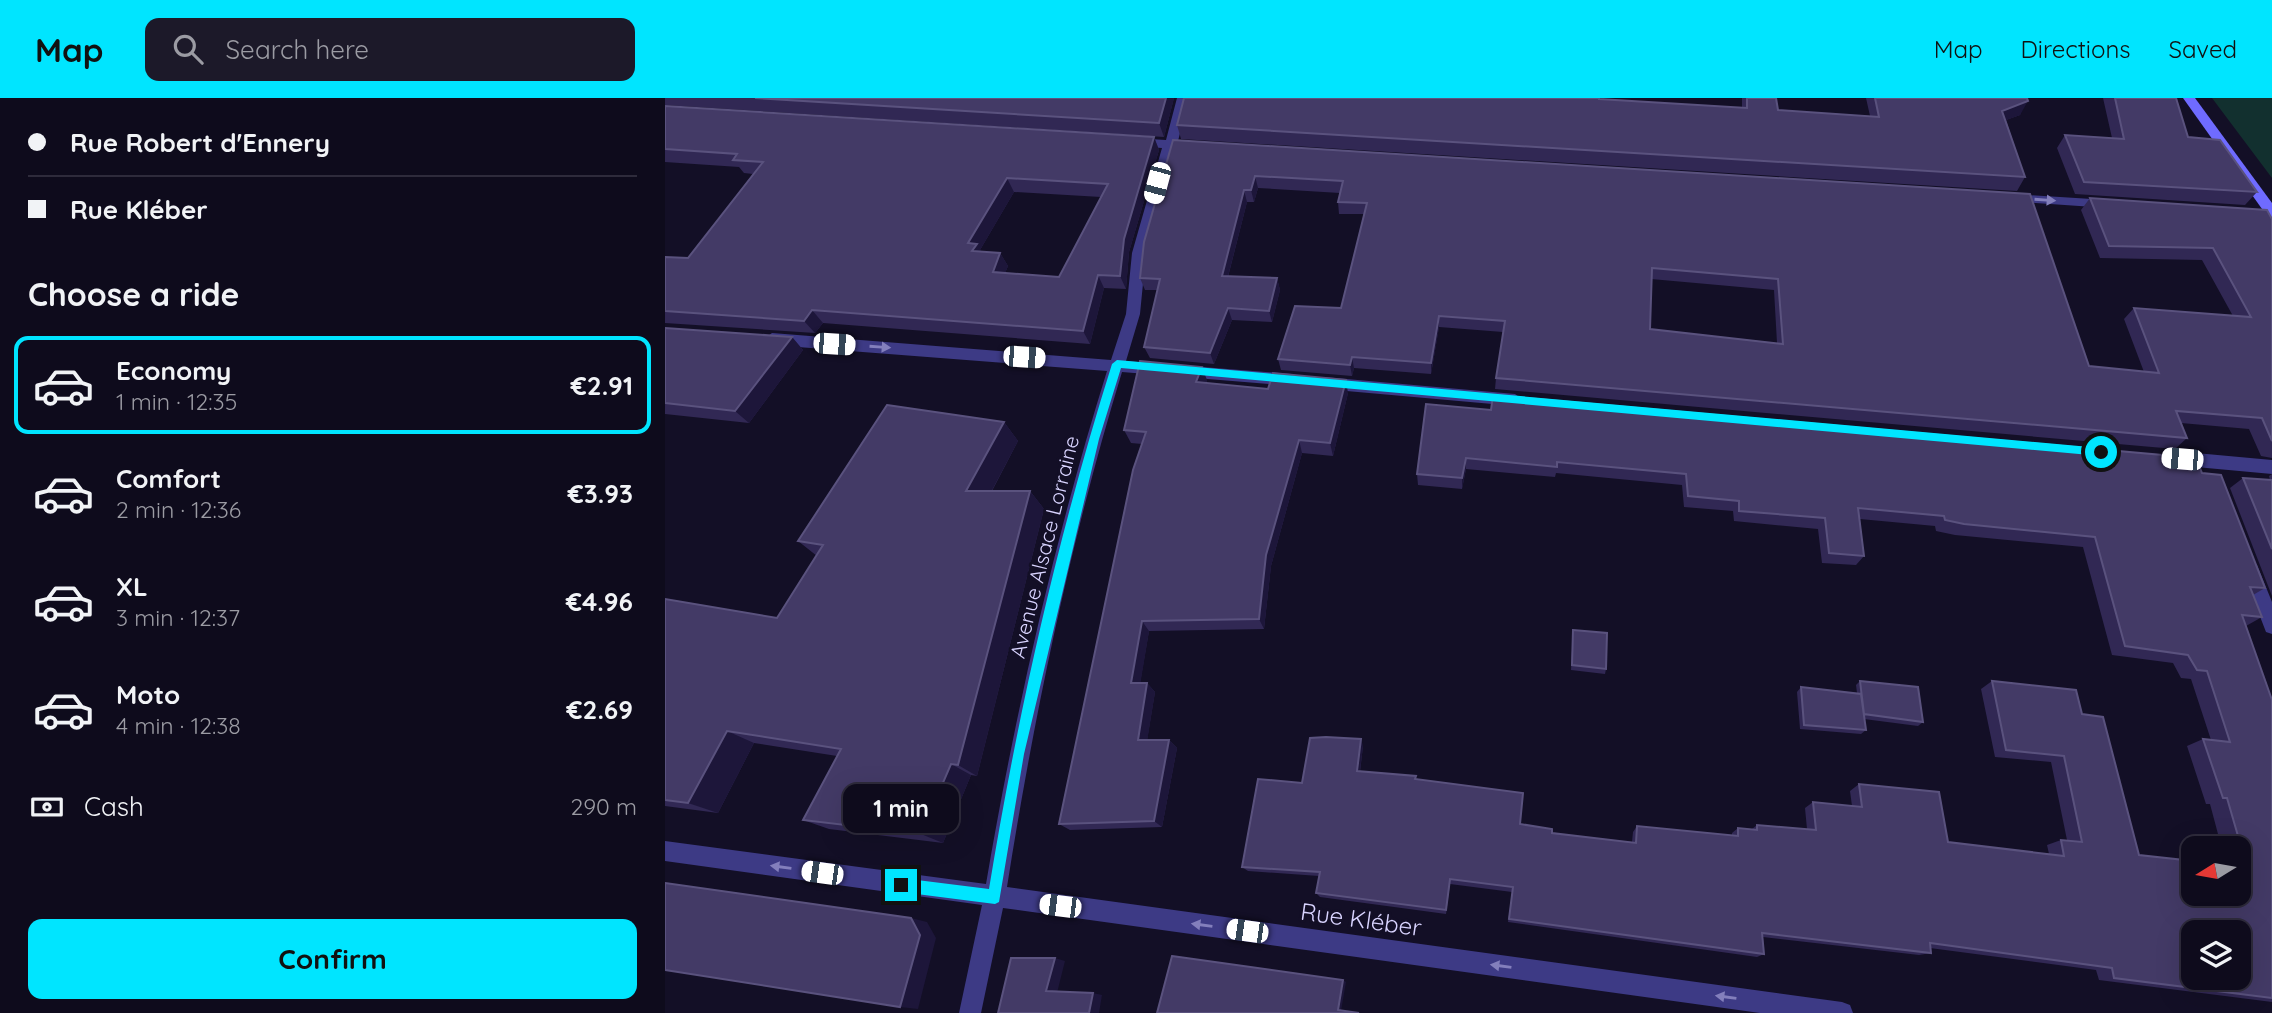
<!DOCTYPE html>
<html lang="en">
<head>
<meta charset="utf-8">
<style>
  :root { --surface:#0e0b1c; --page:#1c1929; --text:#f1f3f6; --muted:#9b9ba3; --line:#2e2b3b; --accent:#00e5ff }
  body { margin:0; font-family:Quicksand,sans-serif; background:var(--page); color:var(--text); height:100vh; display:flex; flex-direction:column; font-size:26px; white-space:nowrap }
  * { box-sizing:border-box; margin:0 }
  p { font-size:23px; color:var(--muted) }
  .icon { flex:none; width:38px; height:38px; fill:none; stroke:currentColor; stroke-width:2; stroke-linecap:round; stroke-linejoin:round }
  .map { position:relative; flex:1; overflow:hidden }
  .sheet { display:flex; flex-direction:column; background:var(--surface); width:665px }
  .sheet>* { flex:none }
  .banner { display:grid; align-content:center; height:154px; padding:0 28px; background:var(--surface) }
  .needle { width:46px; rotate:259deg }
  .fabs { position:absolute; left:1516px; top:738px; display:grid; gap:14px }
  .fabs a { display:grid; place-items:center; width:70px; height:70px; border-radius:14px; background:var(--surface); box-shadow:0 7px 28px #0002,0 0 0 2px var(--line); font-size:35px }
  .end { position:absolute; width:32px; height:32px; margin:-16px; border:9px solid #00e5ff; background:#111; box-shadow:0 0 0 4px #111 }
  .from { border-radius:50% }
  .bubble { position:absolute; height:49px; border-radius:14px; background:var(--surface); box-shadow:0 7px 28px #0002,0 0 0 2px var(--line); font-size:23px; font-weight:700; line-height:49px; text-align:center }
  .car { position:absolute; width:21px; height:42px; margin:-21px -10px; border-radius:9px; box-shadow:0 0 5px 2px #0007; background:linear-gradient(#fff 24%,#345 0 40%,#fff 0 76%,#345 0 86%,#fff 0) }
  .banner b { display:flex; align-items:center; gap:24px; height:66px; font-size:26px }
  .banner b+b { border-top:2px solid var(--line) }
  .banner i { width:18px; height:18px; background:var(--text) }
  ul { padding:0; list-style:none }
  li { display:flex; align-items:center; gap:21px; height:98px; margin:0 14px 10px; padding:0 14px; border:4px solid transparent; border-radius:14px }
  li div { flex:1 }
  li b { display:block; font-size:26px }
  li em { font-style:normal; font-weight:700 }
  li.selected { border-color:var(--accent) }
  li>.icon { width:63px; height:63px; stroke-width:1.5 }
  h2 { padding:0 28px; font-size:32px; line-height:84px }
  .pay { display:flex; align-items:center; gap:18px; height:77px; padding:0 28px; font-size:26px }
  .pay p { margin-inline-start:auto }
  .button { display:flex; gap:14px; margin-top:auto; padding:14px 28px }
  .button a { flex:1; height:80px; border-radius:14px; background:var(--accent); color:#111; font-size:28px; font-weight:700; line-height:80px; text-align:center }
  header { display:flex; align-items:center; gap:42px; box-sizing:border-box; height:98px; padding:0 35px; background:var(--accent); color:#111 }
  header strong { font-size:33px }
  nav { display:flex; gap:38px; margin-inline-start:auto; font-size:24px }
  .search { width:490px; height:63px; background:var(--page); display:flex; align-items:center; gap:18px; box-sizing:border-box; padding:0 24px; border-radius:14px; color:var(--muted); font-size:26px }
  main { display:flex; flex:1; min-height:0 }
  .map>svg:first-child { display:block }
  .green { fill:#12302f }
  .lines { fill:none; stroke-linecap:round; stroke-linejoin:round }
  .street { fill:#3d3a85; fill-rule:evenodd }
  .secondary { fill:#6f6bff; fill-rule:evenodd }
  .wall { fill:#312854; fill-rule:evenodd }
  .shaded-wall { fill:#1d163a }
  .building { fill:#433a66; stroke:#5a527e; stroke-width:2; fill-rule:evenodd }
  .oneway { fill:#837fbc }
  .route { fill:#00e5ff }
  .labels { text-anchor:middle; stroke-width:6; stroke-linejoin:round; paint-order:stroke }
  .street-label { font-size:21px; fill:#d9d4ff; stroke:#130f26 }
  .near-street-label { font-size:24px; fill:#d9d4ff; stroke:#130f26 }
</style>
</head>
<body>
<header>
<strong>Map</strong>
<div class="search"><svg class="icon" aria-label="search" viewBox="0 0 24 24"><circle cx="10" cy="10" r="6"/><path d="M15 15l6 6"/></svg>Search here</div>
<nav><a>Map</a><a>Directions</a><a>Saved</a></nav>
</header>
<main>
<section class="sheet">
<div class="banner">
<b><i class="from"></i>Rue Robert d'Ennery</b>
<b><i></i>Rue Kléber</b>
</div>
<h2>Choose a ride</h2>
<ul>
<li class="selected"><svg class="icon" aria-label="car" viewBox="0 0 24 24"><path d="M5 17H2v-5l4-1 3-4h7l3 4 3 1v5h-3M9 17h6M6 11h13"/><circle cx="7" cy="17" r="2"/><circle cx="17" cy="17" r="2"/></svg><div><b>Economy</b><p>1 min · 12:35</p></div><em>€2.91</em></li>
<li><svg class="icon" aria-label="car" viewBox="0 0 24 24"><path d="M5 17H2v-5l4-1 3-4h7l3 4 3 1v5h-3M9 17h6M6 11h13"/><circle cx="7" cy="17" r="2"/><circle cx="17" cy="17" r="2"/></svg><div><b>Comfort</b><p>2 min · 12:36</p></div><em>€3.93</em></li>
<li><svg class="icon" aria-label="car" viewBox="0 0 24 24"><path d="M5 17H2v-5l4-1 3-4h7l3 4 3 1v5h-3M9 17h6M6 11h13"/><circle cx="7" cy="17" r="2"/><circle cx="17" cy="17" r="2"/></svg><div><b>XL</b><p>3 min · 12:37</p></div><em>€4.96</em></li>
<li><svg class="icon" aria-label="car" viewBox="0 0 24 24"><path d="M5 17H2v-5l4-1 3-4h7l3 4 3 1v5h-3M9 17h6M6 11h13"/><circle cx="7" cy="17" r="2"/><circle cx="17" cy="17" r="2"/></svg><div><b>Moto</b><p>4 min · 12:38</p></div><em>€2.69</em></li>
</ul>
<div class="pay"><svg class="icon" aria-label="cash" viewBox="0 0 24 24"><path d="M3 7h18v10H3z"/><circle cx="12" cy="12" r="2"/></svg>Cash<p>290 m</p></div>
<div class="button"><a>Confirm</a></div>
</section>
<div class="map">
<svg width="1607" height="915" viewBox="0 0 1607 915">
  <rect width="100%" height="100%" fill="#130f26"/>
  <path class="green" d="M1547 0H1607V80Z"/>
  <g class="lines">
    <path class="street" d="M512 0H524L513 43 531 44 537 48 531 52 509 51 504 62 481 155 475 216 461 263 627 276 635 282 627 288 457 274C406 441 369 617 342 789L1177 904 1185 907 1188 915H1095L338 810 316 915H294L317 807 0 763V743L321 786C350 615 390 439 442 273L107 247 99 241 107 235 446 262 461 216 467 155 497 50 468 48 462 44 468 40 501 42Z
      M1345 96 1443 102 1450 106 1443 110 1340 103 1338 100Z
      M659 279 850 296 858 302 850 308 659 291 651 285Z
      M1509 353 1607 362V376L1509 367 1501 360Z
      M1586 464 1592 467 1607 504V536L1601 534 1577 472 1580 467Z"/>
    <path class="secondary" d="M1518 0H1530L1607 105V120L1602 118Z"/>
  </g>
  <path class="wall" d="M0 0H509L499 39 0 7Z
    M1077 0H1111L1113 12 1205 18 1201 0H1362L1355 17 1341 22 1360 79 1352 93 516 41 512 27 934 1 1077 10Z
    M1438 0H1511L1523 39 1592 94 1580 107 1410 96 1392 50 1400 37 1447 40Z
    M0 8 489 39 494 52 464 154 461 191 439 190 425 246 158 225 150 235 0 225V159L23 160 88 76 79 75 74 69 0 64ZM349 94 436 99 394 179 340 175 343 168 335 155 316 154 315 152Z
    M508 42 1365 96 1424 268 1479 274 1459 221 1469 210 1568 218 1537 162 1435 160 1416 112 1425 100 1607 121V360L1596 358 1584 331 1516 325 1522 340 1510 351 830 291 831 280 838 234 774 229 766 276 689 270 687 278 616 272 613 261 676 210 699 116H674L673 104 675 95 593 90 589 104H582L563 179 612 180 615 192 607 224 567 222 549 266 485 260 479 249 493 192H480L475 180ZM986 181 1109 192 1112 245 985 231Z
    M0 230 127 239 138 252 84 325 0 316Z
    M542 282 541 285 603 291 683 295 668 358 637 355 606 468 599 531 484 533 475 585H482L490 594 482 642H504L512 650 497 729 405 732 394 726 477 346 466 345 459 332Z
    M761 306 1537 375 1600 490 1588 497 1597 519 1581 528 1607 602V904L1434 882 1431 872 1265 850 1266 855 1254 857 1098 839 1099 856 1092 859 843 824 847 794 785 786 781 816 655 799 651 795 654 778 583 773 577 769 637 685 698 648 695 674 751 681 855 726 887 735 967 744 968 734 972 728 1067 738V735L1073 730 1087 731 1092 727 1142 731 1140 710 1148 704 1187 708 1185 693 1194 686 1283 744 1384 756 1382 747 1396 742H1402L1386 664 1330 659 1316 591 1327 583 1417 616 1474 757 1573 796V751H1557L1545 706H1541L1522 648 1538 641 1546 642 1526 581 1516 580 1508 565 1447 557 1418 449 1290 437 1271 433 1270 428 1195 421 1199 458 1191 467 1157 465 1153 431 1069 423 1068 413 1019 409 1017 387 891 375 890 379 801 371 797 391 753 387 752 376Z
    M339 324 353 343 327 393H365L379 411 312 678 306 677 278 745 164 731 138 722 172 658 89 645 53 715 0 708V501L112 520 152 458 133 443Z
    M1607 376V498L1565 390 1578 380 1605 382 1604 378Z
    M908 532 941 571 940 576 906 572Z
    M1195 583 1258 624 1253 628 1199 621 1201 632 1196 636 1135 631 1132 594 1136 589 1192 595 1191 587Z"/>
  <path class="shaded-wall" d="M501 0H509L499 39 494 25Z
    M1363 3 1355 17 1330 26 1337 13Z
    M489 39 494 52 464 154 461 191 455 178 459 141Z
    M590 78 593 90 589 104 586 92Z
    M342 80 349 94 315 152 320 159 315 166 303 145Z
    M579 92 582 104 560 190 557 178Z
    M335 155 343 168 335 187 328 174Z
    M433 177 439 190 425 246 418 233Z
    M612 180 615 192 607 224 604 213Z
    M563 210 567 222 549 266 545 255Z
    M147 212 158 225 150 235 139 223Z
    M774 218V229L766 276V265Z
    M127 239 138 252 84 325 70 313Z
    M687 259 689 270 687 278 685 267Z
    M537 269 542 282 536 298 531 284Z
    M681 282 683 295 668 358 665 345Z
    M339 324 353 343 317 411 301 393Z
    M634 342 637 355 606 468 599 531 594 521 601 457Z
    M801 360V371L797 391V380Z
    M365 393 379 411 312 678 293 667Z
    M477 523 484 533 474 594 466 585Z
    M482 585 490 594 481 650 473 642Z
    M62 633 89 645 53 715 23 705Z
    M696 641 698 648 694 680 692 673Z
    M504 642 512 650 497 729 489 723Z
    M286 666 306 677 278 745 256 736Z
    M246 820 262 824 271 840 253 911 235 909Z
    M390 860 400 863 392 895 381 893Z
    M678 882 681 884 676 913 673 912Z
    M428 895 437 897 434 915H424Z"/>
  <path class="building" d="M90 0H501L494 25Z
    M519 0H934V1L1082 10V0H1111L1113 12 1214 19 1210 0H1362L1363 3 1337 13 1360 79 512 27Z
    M1450 0H1511L1523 39 1555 42 1592 94 1419 84 1400 37 1459 41Z
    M0 8 489 39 459 141 455 178 433 177 418 233 147 212 139 223 0 213V159L23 160 98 64 68 62 72 56 0 51ZM342 80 443 86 394 179 328 174 335 155 307 153 312 146 303 145Z
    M508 42 1365 96 1424 268 1494 275 1469 210 1586 219 1548 150 1444 148 1425 100 1602 112 1607 121V343L1597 320 1511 313 1522 340 831 280 840 223 774 218 766 265 687 259 685 267 613 261 630 208 676 210 702 105 673 104 678 83 590 78 586 92H579L557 178 612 180 604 213 563 210 545 255 479 249 495 181 475 180 479 144ZM987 170 1113 181 1118 246 985 231Z
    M0 230 127 239 70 313 0 305Z
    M475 263 537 269 531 284 603 291 608 275 681 282 665 345 634 342 601 457 594 521 477 523 466 585H482L473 642H504L489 723 394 726 468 372 481 334 459 332Z
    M828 297 1531 360 1537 375 1556 377 1600 490 1585 489 1597 519 1577 517 1607 602V900L1449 880 1447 870 1265 845 1266 855 1097 835 1099 856 844 821 848 789 785 781 781 812 651 795 655 774 577 769 593 681 637 685 645 640 661 639 696 641 692 673 751 678 750 681 858 695 855 726 887 731V735L971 745 972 728 1073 738V730L1092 732V727L1151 732 1148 704 1197 709 1194 686 1274 694 1283 744 1399 758 1396 742 1417 744 1399 658 1341 652 1327 583 1411 592 1417 616 1438 619 1474 757 1528 763V796H1573V768L1582 769 1562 700H1558L1538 641 1565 644 1542 573 1532 572 1523 557 1460 548 1430 439 1299 426 1280 422 1279 418 1193 410 1199 458 1164 455 1160 420 1074 413V403L1023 398 1021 376 892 364V369L801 360 797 380 752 376 761 306 826 312ZM1528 835H1573V880H1528Z
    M222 307 339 324 301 393H365L293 667 286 666 256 736 138 722 176 651 62 633 23 705 0 702V501L112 520 158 447 133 443Z
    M1578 380 1607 382V451Z
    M908 532 942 535 941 571 907 567Z
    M1195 583 1253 589 1258 624 1199 616Z
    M1136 589 1196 596 1201 632 1139 627Z
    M0 785 246 820 255 837 235 909 0 872Z
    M507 858 678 882 673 912 694 915H492Z
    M346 860H390L381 893 428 895 424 915H333Z"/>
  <defs><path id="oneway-solid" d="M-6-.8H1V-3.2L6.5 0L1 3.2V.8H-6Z" transform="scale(1.75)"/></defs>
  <g class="oneway">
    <use href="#oneway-solid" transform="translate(1380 102) rotate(4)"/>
    <use href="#oneway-solid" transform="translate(215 249) rotate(4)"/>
    <use href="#oneway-solid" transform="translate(116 769) rotate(-172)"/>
    <use href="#oneway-solid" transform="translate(537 827) rotate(-172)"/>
    <use href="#oneway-solid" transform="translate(836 868) rotate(-172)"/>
    <use href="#oneway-solid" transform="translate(1061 899) rotate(-172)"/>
  </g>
  <path class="route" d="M452 262 1436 350 1441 354 1436 358 456 270 434 341 359 656 334 804 330 806 236 794 229 787 236 780 324 791C353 614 393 437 447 266Z"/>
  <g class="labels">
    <g class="street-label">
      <text transform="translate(380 449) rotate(-76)" y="7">Avenue Alsace Lorraine</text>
    </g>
    <g class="near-street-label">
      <text transform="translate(696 822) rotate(8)" y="8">Rue Kléber</text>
    </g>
  </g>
</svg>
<div class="fabs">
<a><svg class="needle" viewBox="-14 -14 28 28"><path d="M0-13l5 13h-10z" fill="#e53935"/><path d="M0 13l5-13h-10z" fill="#9b9ba3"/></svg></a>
<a><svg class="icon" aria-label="layers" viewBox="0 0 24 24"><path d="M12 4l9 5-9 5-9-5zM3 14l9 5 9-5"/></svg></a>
</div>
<i class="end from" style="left:1436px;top:354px"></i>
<i class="end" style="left:236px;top:787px"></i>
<div class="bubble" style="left:178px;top:686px;width:116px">1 min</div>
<i class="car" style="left:492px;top:85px;rotate:195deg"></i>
<i class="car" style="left:169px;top:246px;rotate:94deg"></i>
<i class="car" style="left:359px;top:259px;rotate:94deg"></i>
<i class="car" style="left:1517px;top:361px;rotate:275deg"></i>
<i class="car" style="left:157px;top:775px;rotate:278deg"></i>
<i class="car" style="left:395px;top:808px;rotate:277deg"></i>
<i class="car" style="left:582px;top:833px;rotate:278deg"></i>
</div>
</main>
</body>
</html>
